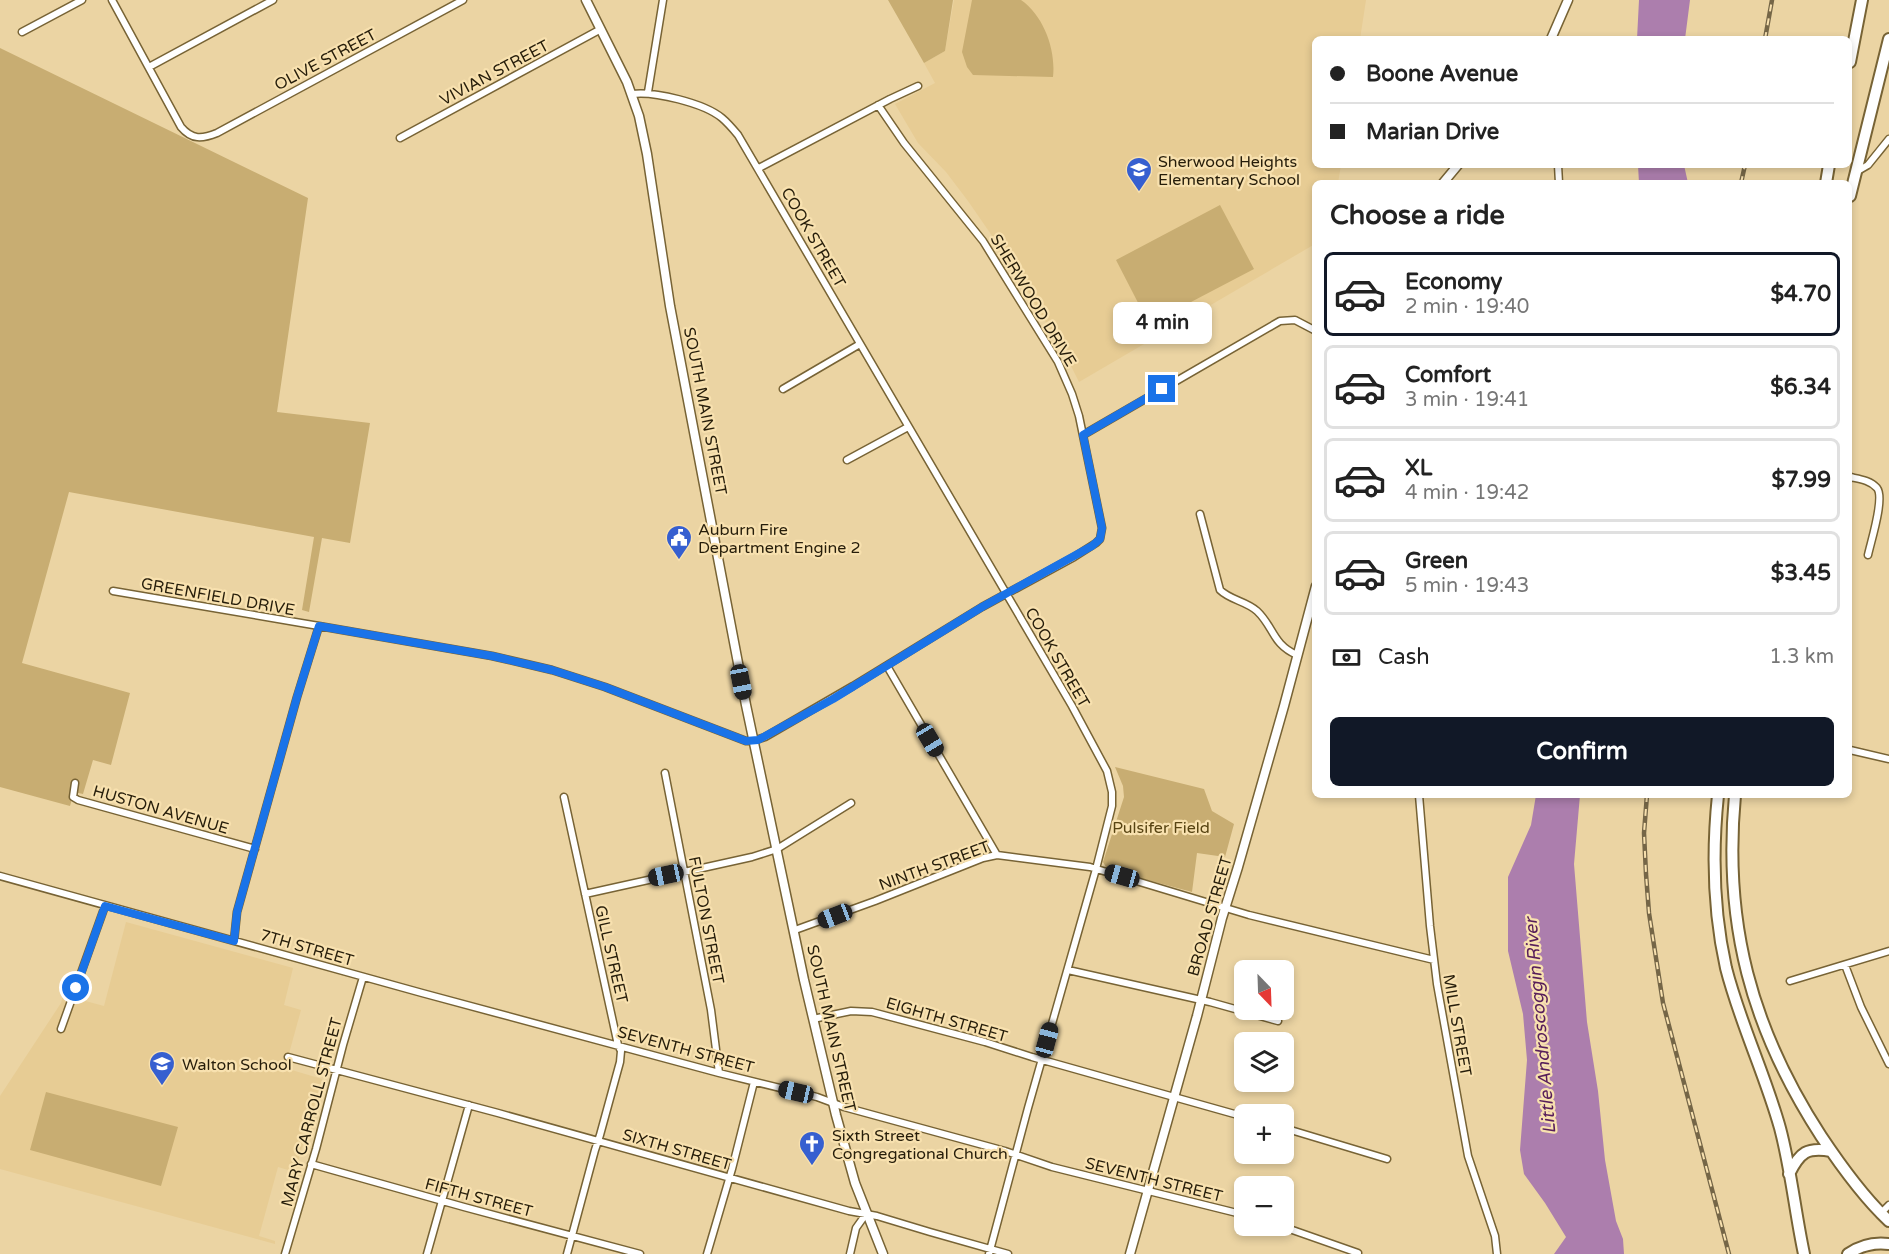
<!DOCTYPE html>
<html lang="en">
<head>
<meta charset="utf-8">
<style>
  :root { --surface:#fff; --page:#f6f6f6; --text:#222; --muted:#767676; --line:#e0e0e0; --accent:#111827 }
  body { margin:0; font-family:"Varela Round",sans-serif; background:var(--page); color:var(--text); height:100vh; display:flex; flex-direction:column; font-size:22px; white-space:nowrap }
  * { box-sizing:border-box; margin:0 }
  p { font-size:20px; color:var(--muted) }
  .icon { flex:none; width:33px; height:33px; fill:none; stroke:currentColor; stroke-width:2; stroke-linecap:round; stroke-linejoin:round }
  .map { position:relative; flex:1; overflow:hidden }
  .side { position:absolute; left:1312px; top:180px; width:540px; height:618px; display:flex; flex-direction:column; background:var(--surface); border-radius:9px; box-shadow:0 3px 9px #0003 }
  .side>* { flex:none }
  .guide { position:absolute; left:1312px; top:36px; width:540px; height:132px; border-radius:9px; box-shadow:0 3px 9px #0003; display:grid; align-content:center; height:132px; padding:0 18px; background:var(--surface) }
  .needle { width:39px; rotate:157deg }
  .fabs { position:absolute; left:1234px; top:960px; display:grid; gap:12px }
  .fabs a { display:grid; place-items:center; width:60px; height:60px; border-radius:9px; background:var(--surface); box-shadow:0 3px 9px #0003; font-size:30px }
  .end { position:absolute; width:27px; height:27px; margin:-14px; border:8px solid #1a73e8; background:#fff; box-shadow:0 0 0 3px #fff }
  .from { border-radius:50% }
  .bubble { position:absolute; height:42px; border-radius:9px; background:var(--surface); box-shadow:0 3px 9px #0003; font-size:20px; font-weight:800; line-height:42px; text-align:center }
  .car { position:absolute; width:18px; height:36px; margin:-18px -9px; border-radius:8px; box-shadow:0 0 4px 2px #0007; background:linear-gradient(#222 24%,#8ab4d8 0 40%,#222 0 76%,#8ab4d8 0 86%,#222 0) }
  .guide b { display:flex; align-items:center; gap:21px; height:57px; font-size:22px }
  .guide b+b { border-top:2px solid var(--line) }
  .guide i { width:15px; height:15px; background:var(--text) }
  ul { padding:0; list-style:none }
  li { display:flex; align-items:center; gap:18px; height:84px; margin:0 12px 9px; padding:0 6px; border:3px solid var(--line); border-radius:9px }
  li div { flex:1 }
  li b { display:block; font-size:22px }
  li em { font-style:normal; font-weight:800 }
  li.current { border-color:var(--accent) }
  li>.icon { width:54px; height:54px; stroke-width:1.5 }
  h2 { padding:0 18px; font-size:27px; line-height:72px }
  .pay { display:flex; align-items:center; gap:15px; height:66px; padding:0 18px; font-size:22px }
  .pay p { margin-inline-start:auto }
  .button { display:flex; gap:12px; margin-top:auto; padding:12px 18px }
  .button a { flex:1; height:69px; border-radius:9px; background:var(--accent); color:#fff; font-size:24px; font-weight:800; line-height:69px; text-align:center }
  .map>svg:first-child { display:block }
  .built { fill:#e7cc94 }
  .green { fill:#c8ad72 }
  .water { fill:#ac7ead }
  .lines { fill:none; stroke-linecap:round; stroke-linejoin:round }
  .minor-casing { stroke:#776335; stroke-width:9 }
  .tertiary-casing { stroke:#776335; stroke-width:11 }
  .trunk-casing { stroke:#776335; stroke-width:14 }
  .minor { stroke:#fff; stroke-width:6 }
  .tertiary { stroke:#fff; stroke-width:8 }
  .trunk { stroke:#fff; stroke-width:10 }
  .rail-casing { stroke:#756647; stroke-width:4.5 }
  .rail { stroke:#f8e1af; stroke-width:2; stroke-dasharray:7; stroke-linecap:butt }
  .route { stroke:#1a73e8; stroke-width:8 }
  .labels { text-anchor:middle; stroke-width:4.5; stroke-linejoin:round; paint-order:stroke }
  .street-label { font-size:16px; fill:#261d0a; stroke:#f8e1af }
  .poi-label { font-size:16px; fill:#261d0a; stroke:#f8e1af; text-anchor:start }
  .park-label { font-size:16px; fill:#574312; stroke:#f8e1af }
  .water-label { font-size:18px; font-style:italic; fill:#571e5a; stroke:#f8e1af }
</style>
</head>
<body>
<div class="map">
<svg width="1889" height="1254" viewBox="0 0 1889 1254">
  <rect width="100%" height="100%" fill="#ebd4a3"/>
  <path class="built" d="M954 0H1366L1360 39H1316V165H1341L1338 183H1316L1315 244 1079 382 1069 362 1015 269 968 201 946 172 918 143 895 104 935 83 924 63 945 51Z
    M126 922 293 968 284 1005 301 1010 285 1068 322 1079 295 1172 278 1167 259 1236 275 1241V1244L0 1169V1096L61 1003 63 995 104 1006Z"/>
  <path class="green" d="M888 0H953L945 51 924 63Z
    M972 0H1021C1044 16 1056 50 1053 77L973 75 967 67 962 52Z
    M0 48 308 198 277 412 370 423 350 543 322 538 309 612 302 610 314 537 69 492 22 663 130 693 111 765 93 760 83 794 74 792 70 806 0 787Z
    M1220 205 1254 269 1149 324 1116 260Z
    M1115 767 1204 789 1212 811 1234 824 1225 857 1197 853 1192 892 1107 869 1103 862 1124 797 1123 786Z
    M46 1092 178 1127 161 1186 30 1150Z"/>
  <path class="water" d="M1639 0H1690L1685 39H1637Z
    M1638 165H1684L1688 183H1639Z
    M1536 795H1580L1574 864 1587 1022 1598 1091 1605 1160 1616 1221 1623 1239 1624 1254H1554L1566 1237 1545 1203 1524 1174 1520 1150 1527 1060 1523 1014 1508 951V877L1531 825Z"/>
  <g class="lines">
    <defs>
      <path id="minor" d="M112 0 181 127C192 140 202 139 217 133L463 0
        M22 32 82 0
        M149 67 273 0
        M648 92 663 0
        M632 94C654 91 704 103 722 118 728 123 733 129 738 135L1072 706 1107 771 1112 792V806L1096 869 1028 1108 989 1254
        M400 138 601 29
        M1558 165 1559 183
        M759 168 890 99 918 86
        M1856 172 1868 165 1889 139
        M783 389 860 344
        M1083 435 1280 321 1295 320 1316 331
        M847 460 908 427
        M1850 477C1859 479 1870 480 1877 488 1885 498 1871 541 1868 555
        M1200 514 1220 590C1230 600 1246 601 1257 611 1274 627 1272 644 1297 655
        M113 591 319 626
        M887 666 997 855
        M1850 750 1889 759
        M665 773 711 1010 719 1073
        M75 783 73 797 78 800 255 849
        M1419 795 1430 926 1437 984 1468 1156 1495 1236 1497 1254
        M564 797 618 1045 621 1051 620 1062 600 1135 595 1150 567 1254
        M0 876 422 993 719 1073 817 1097 844 1107 1005 1151 1052 1167 1245 1215
        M585 894 752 857 777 849 851 803
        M795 930 875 901 983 858 997 855 1090 867 1249 915 1434 960
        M234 941 237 912 297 697 319 626 492 656 552 670 605 687 746 741H753L765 737 853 686 982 607 1074 557 1096 543 1100 539 1102 528 1079 416 1072 394 1058 362 983 241 904 143 878 105
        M1845 965 1861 1007 1889 1064
        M1068 970 1210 1002 1278 1021
        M1790 981 1889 951
        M813 1019 851 1011 872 1012 985 1042 1032 1057 1245 1117
        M61 1029 105 906
        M288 1057 498 1113 849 1211 877 1216 930 1232 1008 1254
        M1284 1128 1387 1159
        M311 1164 464 1207 640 1254
        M1881 1213 1889 1205
        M1281 1226 1358 1253
        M285 1254 316 1149 343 1045 363 977
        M427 1254 469 1105
        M707 1254 732 1169 754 1082
        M850 1254 856 1228 866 1214"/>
      <path id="tertiary" d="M586 0 627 82 639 116 647 154 670 306 746 705 804 980 836 1115 855 1183 883 1254
        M1551 39 1568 0
        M1443 183 1458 165
        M1130 1254 1197 1016 1222 918 1238 867 1284 706 1316 586"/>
      <path id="trunk" d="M1850 62 1862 0
        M1826 183 1829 165
        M1850 196 1889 39
        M1718 795C1712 853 1713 910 1726 968 1740 1023 1765 1074 1780 1128 1791 1169 1795 1212 1804 1254
        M1735 795C1723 923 1751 1028 1821 1136 1841 1166 1863 1197 1889 1221
        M1789 1174C1800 1152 1807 1147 1831 1151
        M1848 1254C1861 1245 1874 1242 1889 1244"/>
    </defs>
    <use href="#minor" class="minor-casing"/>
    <use href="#tertiary" class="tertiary-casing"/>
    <use href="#trunk" class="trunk-casing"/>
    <use href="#minor" class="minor"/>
    <use href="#tertiary" class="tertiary"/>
    <use href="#trunk" class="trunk"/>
    <defs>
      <path id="rail" d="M1765 39 1772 0
        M1741 183 1745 165
        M1647 795 1644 833 1646 874 1649 913 1663 1003 1729 1254"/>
    </defs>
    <use href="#rail" class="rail-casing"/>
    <use href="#rail" class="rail"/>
  </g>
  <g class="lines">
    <path class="route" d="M76 988 105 906 234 941 237 912 297 697 319 626 492 656 552 670 605 687 746 741 758 740 833 699 982 607 1092 546 1100 539 1102 528 1083 435 1162 389"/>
  </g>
  <defs>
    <symbol id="school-pin" viewBox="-11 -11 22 30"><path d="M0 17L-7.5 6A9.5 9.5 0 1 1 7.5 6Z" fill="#365fd0" stroke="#f8e1af"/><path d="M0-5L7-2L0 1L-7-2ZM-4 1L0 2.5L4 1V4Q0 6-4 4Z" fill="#fff"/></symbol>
    <symbol id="civic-pin" viewBox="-11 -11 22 30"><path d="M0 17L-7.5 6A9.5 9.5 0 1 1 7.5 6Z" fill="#365fd0" stroke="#f8e1af"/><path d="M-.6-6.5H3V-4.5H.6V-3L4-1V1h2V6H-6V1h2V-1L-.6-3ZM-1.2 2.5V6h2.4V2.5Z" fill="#fff"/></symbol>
    <symbol id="church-pin" viewBox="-11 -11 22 30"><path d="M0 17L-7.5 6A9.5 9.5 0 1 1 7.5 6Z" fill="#365fd0" stroke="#f8e1af"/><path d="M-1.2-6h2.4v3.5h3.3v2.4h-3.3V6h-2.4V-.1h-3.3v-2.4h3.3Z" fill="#fff"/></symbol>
  </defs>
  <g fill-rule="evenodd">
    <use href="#school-pin" x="1124" y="155" width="30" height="40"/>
    <use href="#civic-pin" x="664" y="523" width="30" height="40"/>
    <use href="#school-pin" x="147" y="1049" width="30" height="40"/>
    <use href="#church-pin" x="797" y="1129" width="30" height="40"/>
  </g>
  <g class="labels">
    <g class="street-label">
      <text transform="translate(325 59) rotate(-28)" y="6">OLIVE STREET</text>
      <text transform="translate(494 72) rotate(-28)" y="6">VIVIAN STREET</text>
      <text transform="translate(814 237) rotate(60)" y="6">COOK STREET</text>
      <text transform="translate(1034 300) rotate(59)" y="6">SHERWOOD DRIVE</text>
      <text transform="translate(706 411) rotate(79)" y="6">SOUTH MAIN STREET</text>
      <text transform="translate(218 596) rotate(10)" y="6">GREENFIELD DRIVE</text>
      <text transform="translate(1058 657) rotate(60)" y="6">COOK STREET</text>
      <text transform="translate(161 809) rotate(16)" y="6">HUSTON AVENUE</text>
      <text transform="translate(934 865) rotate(-20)" y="6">NINTH STREET</text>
      <text transform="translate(1209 916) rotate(-74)" y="6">BROAD STREET</text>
      <text transform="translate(707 920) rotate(79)" y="6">FULTON STREET</text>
      <text transform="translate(307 947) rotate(16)" y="6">7TH STREET</text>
      <text transform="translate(612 954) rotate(77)" y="6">GILL STREET</text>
      <text transform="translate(947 1019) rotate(16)" y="6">EIGHTH STREET</text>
      <text transform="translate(1458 1025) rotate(80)" y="6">MILL STREET</text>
      <text transform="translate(832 1028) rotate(77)" y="6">SOUTH MAIN STREET</text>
      <text transform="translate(686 1049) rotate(15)" y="6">SEVENTH STREET</text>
      <text transform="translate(311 1112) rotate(-75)" y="6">MARY CARROLL STREET</text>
      <text transform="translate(677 1149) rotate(16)" y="6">SIXTH STREET</text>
      <text transform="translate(1154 1179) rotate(14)" y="6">SEVENTH STREET</text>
      <text transform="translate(479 1197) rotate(15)" y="6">FIFTH STREET</text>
    </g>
    <g class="poi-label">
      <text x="1158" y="167">Sherwood Heights<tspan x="1158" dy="18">Elementary School</tspan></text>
      <text x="698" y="535">Auburn Fire<tspan x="698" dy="18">Department Engine 2</tspan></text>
      <text x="182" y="1070">Walton School</text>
      <text x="832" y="1141">Sixth Street<tspan x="832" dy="18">Congregational Church</tspan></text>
    </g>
    <g class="park-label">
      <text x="1161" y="833">Pulsifer Field</text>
    </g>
    <g class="water-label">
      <text transform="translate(1540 1026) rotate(-95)" y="6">Little Androscoggin River</text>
    </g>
  </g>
</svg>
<div class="fabs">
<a><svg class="needle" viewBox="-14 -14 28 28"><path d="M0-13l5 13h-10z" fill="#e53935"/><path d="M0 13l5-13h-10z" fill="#767676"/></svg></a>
<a><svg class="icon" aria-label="layers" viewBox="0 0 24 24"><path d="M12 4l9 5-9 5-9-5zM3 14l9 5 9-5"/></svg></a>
<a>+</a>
<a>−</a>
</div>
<i class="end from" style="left:76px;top:988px"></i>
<i class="end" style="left:1162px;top:389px"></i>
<div class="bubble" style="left:1113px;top:302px;width:99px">4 min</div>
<i class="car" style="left:741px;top:682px;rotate:169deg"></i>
<i class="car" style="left:930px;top:740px;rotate:149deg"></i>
<i class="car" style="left:666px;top:875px;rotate:258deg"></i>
<i class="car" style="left:1122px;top:876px;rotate:286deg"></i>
<i class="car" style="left:835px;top:916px;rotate:249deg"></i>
<i class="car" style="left:1047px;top:1040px;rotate:15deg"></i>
<i class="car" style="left:796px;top:1092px;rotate:283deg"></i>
<div class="guide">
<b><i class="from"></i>Boone Avenue</b>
<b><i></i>Marian Drive</b>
</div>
<section class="side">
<h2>Choose a ride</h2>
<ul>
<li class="current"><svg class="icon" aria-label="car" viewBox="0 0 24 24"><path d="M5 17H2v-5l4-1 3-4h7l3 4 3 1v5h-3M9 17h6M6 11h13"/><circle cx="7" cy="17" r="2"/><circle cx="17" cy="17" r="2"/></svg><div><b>Economy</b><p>2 min · 19:40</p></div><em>$4.70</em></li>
<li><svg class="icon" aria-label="car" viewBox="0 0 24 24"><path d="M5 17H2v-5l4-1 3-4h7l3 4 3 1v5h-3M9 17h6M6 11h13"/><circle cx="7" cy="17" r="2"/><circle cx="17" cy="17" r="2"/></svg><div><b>Comfort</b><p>3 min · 19:41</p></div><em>$6.34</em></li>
<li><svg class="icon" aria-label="car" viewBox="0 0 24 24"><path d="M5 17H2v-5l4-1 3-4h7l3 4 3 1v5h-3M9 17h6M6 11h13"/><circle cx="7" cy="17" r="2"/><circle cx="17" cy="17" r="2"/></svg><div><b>XL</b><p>4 min · 19:42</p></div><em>$7.99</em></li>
<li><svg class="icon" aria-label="car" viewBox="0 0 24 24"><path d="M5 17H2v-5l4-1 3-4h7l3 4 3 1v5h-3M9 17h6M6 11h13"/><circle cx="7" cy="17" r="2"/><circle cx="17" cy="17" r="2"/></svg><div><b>Green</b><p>5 min · 19:43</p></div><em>$3.45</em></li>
</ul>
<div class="pay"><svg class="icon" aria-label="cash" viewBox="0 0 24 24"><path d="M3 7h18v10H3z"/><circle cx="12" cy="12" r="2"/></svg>Cash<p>1.3 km</p></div>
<div class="button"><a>Confirm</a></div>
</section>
</div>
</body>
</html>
